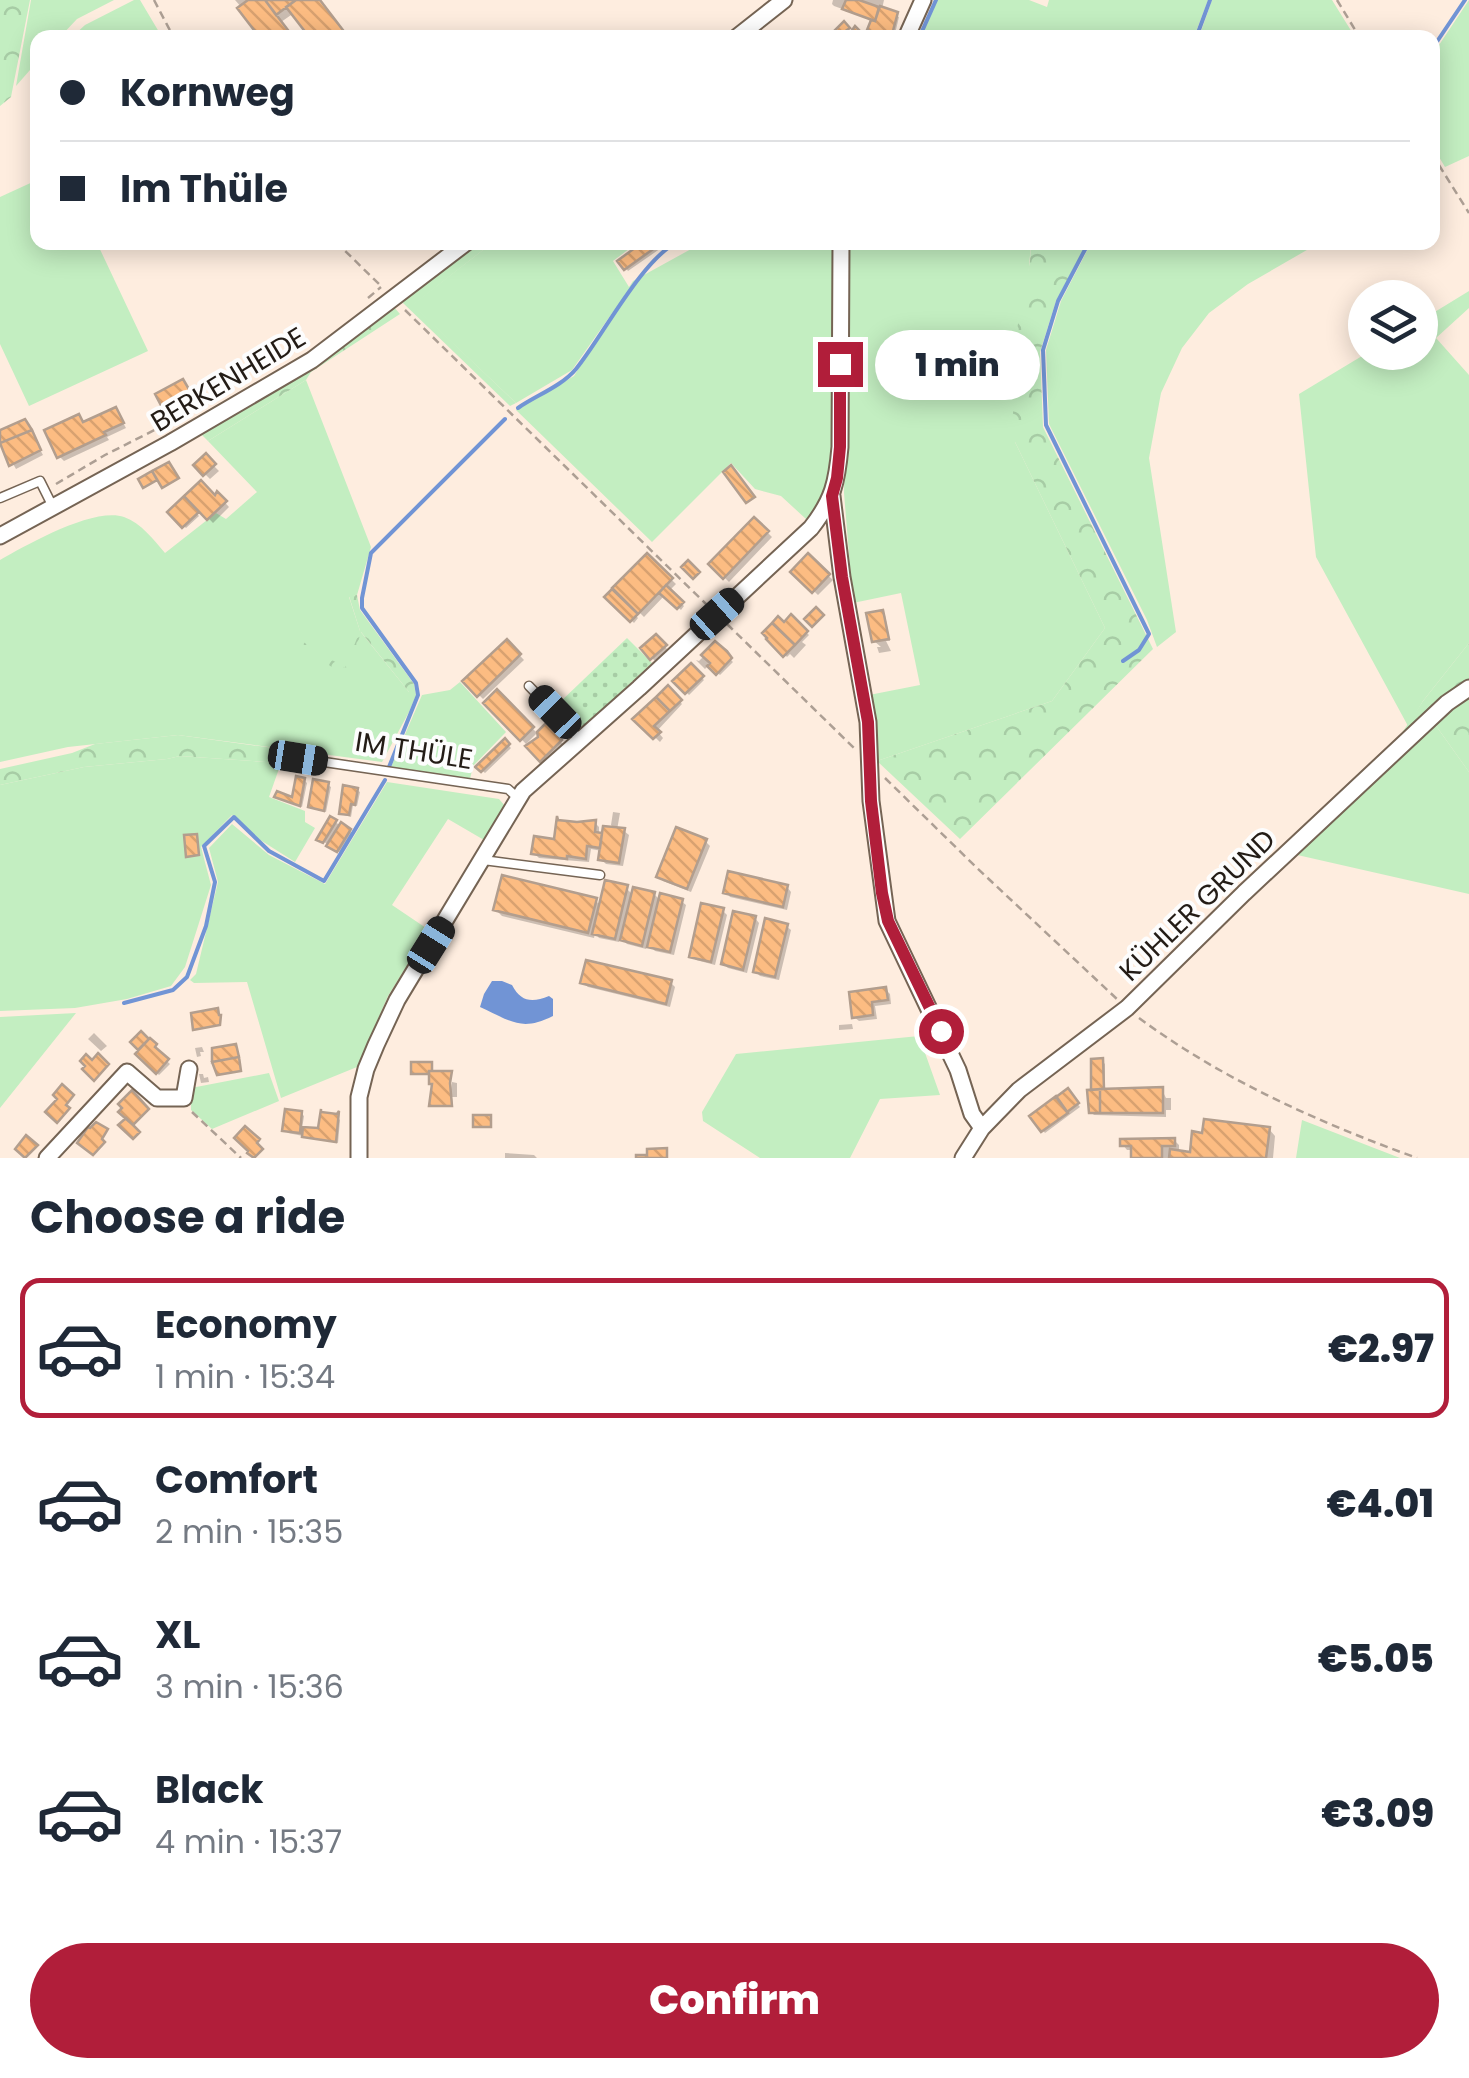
<!DOCTYPE html>
<html lang="en">
<head>
<meta charset="utf-8">
<style>
  :root { --surface:#fff; --page:#f2f2f3; --text:#1f2937; --muted:#747a83; --line:#e0e1e3; --accent:#b11e3a }
  body { margin:0; font-family:Poppins,sans-serif; background:var(--page); color:var(--text); height:100vh; display:flex; flex-direction:column; font-size:38px; white-space:nowrap }
  * { box-sizing:border-box; margin:0 }
  p { font-size:32px; color:var(--muted) }
  .icon { flex:none; width:55px; height:55px; fill:none; stroke:currentColor; stroke-width:2; stroke-linecap:round; stroke-linejoin:round }
  .map { position:relative; height:1158px; overflow:hidden }
  .panel { display:flex; flex-direction:column; background:var(--surface); flex:1 }
  .panel>* { flex:none }
  .guide { position:absolute; left:30px; top:30px; width:1410px; height:220px; border-radius:20px; box-shadow:0 5px 25px #0003; display:grid; align-content:center; height:220px; padding:0 30px; background:var(--surface) }
  .fabs { position:absolute; left:1348px; top:280px; display:grid; gap:20px }
  .fabs a { display:grid; place-items:center; width:90px; height:90px; border-radius:50%; background:var(--surface); box-shadow:0 5px 25px #0003; font-size:50px }
  .end { position:absolute; width:45px; height:45px; margin:-22px; border:12px solid #b11e3a; background:#fff; box-shadow:0 0 0 5px #fff }
  .from { border-radius:50% }
  .bubble { position:absolute; height:70px; border-radius:35px; background:var(--surface); box-shadow:0 5px 25px #0003; font-size:32px; font-weight:800; line-height:70px; text-align:center }
  .car { position:absolute; width:30px; height:60px; margin:-30px -15px; border-radius:12px; box-shadow:0 0 8px 2px #0007; background:linear-gradient(#222 24%,#8ab4d8 0 40%,#222 0 76%,#8ab4d8 0 86%,#222 0) }
  .guide b { display:flex; align-items:center; gap:35px; height:95px; font-size:38px }
  .guide b+b { border-top:2px solid var(--line) }
  .guide i { width:25px; height:25px; background:var(--text) }
  ul { padding:0; list-style:none }
  li { display:flex; align-items:center; gap:30px; height:140px; margin:0 20px 15px; padding:0 10px; border:5px solid transparent; border-radius:20px }
  li div { flex:1 }
  li b { display:block; font-size:38px }
  li em { font-style:normal; font-weight:800 }
  li.on { border-color:var(--accent) }
  li>.icon { width:90px; height:90px; stroke-width:1.5 }
  h2 { padding:0 30px; font-size:45px; line-height:120px }
  .action { display:flex; gap:20px; margin-top:auto; padding:20px 30px }
  .action a { flex:1; height:115px; border-radius:60px; background:var(--accent); color:#fff; font-size:40px; font-weight:800; line-height:115px; text-align:center }
  .map>svg:first-child { display:block }
  .green { fill:#c3eec1 }
  .forest { fill:url(#forest-crowns) }
  .garden { fill:url(#garden-dots) }
  .water { fill:#7194d5 }
  .shadow { fill:#0003 }
  .lines { fill:none; stroke-linecap:round; stroke-linejoin:round }
  .stream { stroke:#7194d5; stroke-width:4 }
  .building { fill:url(#building-back-hatch); stroke:#b29e8e; stroke-width:2.5 }
  .service-casing { stroke:#756454; stroke-width:11 }
  .minor-casing { stroke:#756454; stroke-width:19 }
  .path { stroke:#ad9f94; stroke-width:2.5; stroke-dasharray:8 5; stroke-linecap:butt }
  .service { stroke:#fff; stroke-width:8 }
  .minor { stroke:#fff; stroke-width:15 }
  .route { stroke:#b11e3a; stroke-width:12 }
  .labels { text-anchor:middle; stroke-width:8; stroke-linejoin:round; paint-order:stroke }
  .street-label { font-size:28px; fill:#231c16; stroke:#fdfdfd }
</style>
</head>
<body>
<div class="map">
<svg width="1469" height="1158" viewBox="0 0 1469 1158">
  <defs>
    <pattern id="forest-crowns" width="20" height="18" patternUnits="userSpaceOnUse" patternTransform="scale(2.5)"><rect width="20" height="18" fill="#c3eec1"/><path d="M2 6a3 3 0 1 1 6 0M12 15a3 3 0 1 1 6 0" fill="none" stroke="#a7cca5"/></pattern>
    <pattern id="garden-dots" width="8" height="8" patternUnits="userSpaceOnUse" patternTransform="scale(2.5)"><rect width="8" height="8" fill="#c3eec1"/><path d="M2 2h.1M6 6h.1" fill="none" stroke="#a7cca5" stroke-width="1.8" stroke-linecap="round"/></pattern>
    <pattern id="building-back-hatch" width="6" height="6" patternUnits="userSpaceOnUse" patternTransform="scale(2.5)"><rect width="6" height="6" fill="#fcbc82"/><path d="M-1 5l2 2M0 0l6 6M5-1l2 2" fill="none" stroke="#d8a170"/></pattern>
  </defs>
  <rect width="100%" height="100%" fill="#feeddf"/>
  <path class="green" d="M31 0H114L77 19 60 37 38 38 37 62 16 86Z
    M134 0H140L162 37H72L85 25Z
    M935 0H1029L1047 7 1049 0H1208L1194 37H917L925 25Z
    M1212 0H1332L1355 37H1199Z
    M1469 0V156L1445 167 1433 147V54Z
    M37 180 38 242 97 243 148 351 29 406 0 344V197Z
    M492 243H637L613 261 629 287 633 281 702 243H833L831 464C828 487 823 502 806 519L781 496 755 489 731 463 652 542 516 410 574 376 615 309 572 370 516 403 412 305Z
    M849 243H1031L1015 442 1105 628 1052 701 877 761 869 695 920 685 901 593 853 603 844 493Z
    M1091 243H1319L1248 284 1209 313 1182 348 1161 393 1149 458 1176 632 1157 647 1147 620 1049 424 1046 350 1061 301Z
    M1469 291V308L1436 338 1469 375V643L1423 701 1408 726 1316 557 1299 394 1367 353 1420 352V321Z
    M306 380 371 547 357 595 349 597 360 631 409 692V712L382 762 178 735 68 747 0 762V560C27 545 93 507 124 517 141 523 154 540 165 553L216 513 226 519 257 492 208 441Z
    M460 682 506 732 473 766 470 779 391 767 422 695 450 690Z
    M1434 723 1469 772V894L1293 854Z
    M180 756 281 763 269 797 305 811V822L315 828 295 862 254 836 232 815 201 847 211 885 185 967 171 986 127 999 75 1008 0 1011V785L84 767 167 759Z
    M387 782 499 799 505 806 484 840 448 819 392 905 429 930 388 996 357 1067 281 1098 247 982 194 983 190 980 196 974 218 882 209 848 232 824 269 855 325 884Z
    M76 1013 0 1108V1017Z
    M919 1036 940 1095 880 1099 850 1158H760L703 1121 702 1112 736 1054Z
    M269 1073 279 1101 212 1129 191 1110V1088Z
    M1302 1120 1400 1158H1296Z"/>
  <path class="forest" d="M0 0H30L11 97 0 106Z
    M475 243H492L413 305 516 403 510 406 403 303 404 297Z
    M1031 243H1087L1056 301 1040 352 1043 427 1153 649 960 839 877 761 1052 701 1105 628 1015 442 1010 366 1030 261Z
    M393 306 400 314 311 372 306 380 208 441 199 432Z
    M213 586 345 668 360 631 349 596 357 595 360 610 414 684 416 695 409 712V692L361 632 349 671 341 673 251 614Z
    M1469 643V772L1434 723 1398 739 1423 701Z
    M178 735 288 750 281 763 180 756 167 759 84 767 0 785V769L72 753 95 744Z"/>
  <path class="garden" d="M627 638 652 663 583 728 558 704Z"/>
  <path class="water" d="M492 981H502L512 985C521 1002 532 1003 549 996L553 999V1016C521 1032 511 1021 480 1007L484 994Z"/>
  <path class="shadow" d="M235 0H319L294 13 281 22 242 8Z
    M833 0H884L882 9 899 17 894 38 873 32 870 30 873 20 834 6 832 4Z
    M662 242 664 246 628 271 621 261Z
    M183 382 200 408 190 414 178 403 182 412 171 418 158 395Z
    M116 410 126 428 107 437 109 440 64 461 59 456 78 417 84 425Z
    M0 433H31L43 455 16 469 0 441Z
    M205 457 219 471 210 479 196 465Z
    M218 495 229 507 213 523 187 496 215 498Z
    M184 500 199 516 186 528 171 513Z
    M755 520 772 537 729 582 711 564Z
    M647 556 676 584 669 591 684 606 681 610 665 595 644 617 631 604 628 607 638 618 634 623 608 597Z
    M808 557 833 580 818 595 794 572Z
    M882 612 885 615 890 641H886L891 651 879 653 877 647H881L874 641Z
    M791 618 809 635 802 642 806 645 794 658 790 654 787 657 769 639Z
    M656 637 667 649 655 661 643 649Z
    M507 642 524 660 483 699 466 682Z
    M715 645 733 662 720 675 709 665 705 669 696 660 699 661Z
    M691 667 704 680 689 695 676 681Z
    M668 689 682 704 657 731 663 738 660 742 636 719Z
    M497 693 537 733 526 744 487 703Z
    M546 727 563 744 544 762 529 747 542 737Z
    M504 741 511 748 485 773 478 767Z
    M304 780 307 783 302 807 280 799 294 800Z
    M328 785 331 787 326 812 313 809 311 807Z
    M357 790 360 792 357 806 353 805 351 817 344 815 342 813Z
    M613 812 620 813 617 830 624 831 629 835 623 866 606 864 601 859 602 851 591 849 589 862 539 858 534 853 595 823 599 827V835L615 830 611 825Z
    M335 822 352 833 340 853 320 839Z
    M706 842 710 846 691 892 663 881 659 876Z
    M787 887 791 892 787 910 730 897 726 892Z
    M626 888 633 895 654 894 661 901H681L686 905 674 955 655 951 648 944 646 949 627 944 620 937 619 942 599 938 595 933 594 938 502 916 496 910 595 900 601 906Z
    M723 911 727 915 715 965 696 960 691 956Z
    M755 918 759 923 747 973 728 968 723 964Z
    M786 926 791 930 779 980 760 976 755 971Z
    M583 983H671L675 987 670 1007 588 987Z
    M885 989 890 994 891 1004 875 1006 877 1019 859 1021 854 1017Z
    M852 1024 853 1029 839 1030V1025Z
    M94 1033 107 1046 101 1051 88 1039Z
    M141 1034 158 1049 156 1051 170 1064 159 1075 138 1054 142 1050 133 1042Z
    M202 1047 204 1052H200L201 1056 197 1057 195 1048Z
    M1102 1061 1105 1064V1092L1162 1090 1166 1098H1171V1110H1166V1117L1094 1115 1091 1112Z
    M199 1074H203L204 1078 208 1077 209 1082 201 1083Z
    M432 1074 450 1096 452 1082 457 1083V1097H452L453 1107H434L432 1105 434 1085Z
    M1068 1092 1080 1107 1045 1133 1032 1117Z
    M301 1113 304 1116 302 1129 320 1131 337 1117 340 1120 338 1143 288 1133 285 1130Z
    M1269 1129 1275 1136 1273 1158H1133V1150H1127L1123 1145 1174 1140 1179 1145V1153L1192 1155Z
    M505 1153 534 1155 537 1158H505Z"/>
  <g class="lines">
    <path class="stream" d="M919 38 936 0
      M1196 38 1210 0
      M1432 49 1465 0
      M1089 242 1058 301 1043 350 1046 425 1149 634 1139 650 1123 661
      M518 408C535 396 562 386 576 369 603 336 640 262 677 242
      M389 767 418 695 416 683 362 608V598L371 553 505 419
      M124 1003 173 990 187 977 206 926 215 882 204 846 234 817 269 851 324 881 385 780"/>
  </g>
  <path class="building" d="M248 0H265L294 38H260L237 8Z
    M265 0H296L276 15Z
    M296 0H320L349 38H310L286 7Z
    M846 0H859L879 7 875 21 842 9Z
    M880 6 898 12 891 38 867 30 871 20 875 21Z
    M844 21 850 28 847 30 850 33 855 26 862 33 858 38H841L835 30Z
    M643 242H663L624 270 617 261Z
    M183 379 197 403 183 411 179 405 165 413 155 394Z
    M116 407 124 423 104 432 106 435 57 458 44 430 79 414 83 422Z
    M25 419 32 430 0 443V430Z
    M32 430 41 450 9 466 0 443Z
    M206 453 216 464 203 476 193 465Z
    M169 462 179 478 162 488 152 471Z
    M731 465 755 497 746 503 723 472Z
    M152 471 157 480 143 488 138 479Z
    M201 480 215 495 217 491 227 501 207 520 184 496Z
    M184 496 199 512 182 528 167 512Z
    M754 517 769 531 723 579 708 564Z
    M647 553 673 578 638 614 612 588Z
    M808 553 830 574 812 593 790 572Z
    M688 560 700 572 693 579 681 567Z
    M666 585 684 602 677 609 659 593Z
    M612 589 638 614 630 622 604 597Z
    M816 607 824 615 812 627 804 619Z
    M883 610 889 639 872 642 866 613Z
    M791 614 808 631 795 645 772 623 778 616 784 622Z
    M772 623 795 645 783 657 766 639 767 638 762 633Z
    M656 634 667 645 650 660 640 648Z
    M507 639 521 654 477 697 462 681Z
    M715 641 727 651 732 658 716 675 707 666 710 663 701 655Z
    M691 663 704 676 685 694 672 681Z
    M668 685 682 700 670 711 656 697Z
    M497 689 534 727 520 741 483 703Z
    M656 697 670 711 654 726 661 732 653 739 632 719Z
    M546 723 562 740 540 762 525 746 538 737 537 732Z
    M505 738 510 744 481 772 475 767Z
    M296 776 305 778 300 806 274 797 277 791 292 797Z
    M313 779 329 782 324 811 308 807Z
    M343 785 358 788 355 805 351 804 349 815 339 814Z
    M330 816 337 820 323 843 316 840Z
    M557 816 558 820 577 822 596 820 595 832 602 833 600 848 587 846 586 859 567 856V859L531 854 534 836 554 839Z
    M341 822 351 829 337 852 326 846Z
    M603 826 625 828 619 863 598 860Z
    M676 827 707 839 687 889 656 877Z
    M197 834 199 855 186 857 184 835Z
    M728 871 788 885 783 907 723 893Z
    M502 875 597 898 588 933 493 910Z
    M605 880 628 885 615 939 592 934Z
    M633 887 655 892 642 946 620 940Z
    M660 893 683 899 670 952 647 947Z
    M701 903 724 908 711 962 689 957Z
    M733 911 756 916 743 970 721 964Z
    M765 918 788 924 775 977 753 972Z
    M586 960 672 980 666 1004 580 983Z
    M886 987 888 1000 872 1002 873 1015 852 1018 849 992Z
    M218 1008 219 1015H221L220 1025 193 1030 191 1013Z
    M141 1031 149 1039 138 1050 130 1042Z
    M150 1038 157 1044 155 1047 169 1059 156 1074 135 1054Z
    M236 1044 239 1057 212 1062V1048Z
    M98 1053 109 1064 94 1081 82 1069 85 1066 80 1061 86 1054 92 1060Z
    M239 1057 241 1071 217 1075 212 1062Z
    M1103 1058 1104 1089 1091 1090V1059Z
    M411 1062H432V1071H429V1074H411Z
    M429 1071H452L450 1083 452 1106H429L432 1084H429Z
    M62 1084 74 1095 66 1105 70 1108 57 1123 45 1112 57 1099 53 1095Z
    M1163 1087V1113H1100V1089Z
    M1068 1088 1079 1103 1067 1112 1056 1097Z
    M1100 1089V1113H1089L1087 1090Z
    M132 1090 149 1109 133 1125 118 1112 122 1108 118 1104Z
    M1056 1096 1068 1113 1041 1132 1029 1116Z
    M285 1109 302 1111 300 1133 282 1131Z
    M321 1109V1112L337 1114 339 1111 336 1142 302 1137 303 1127 318 1128Z
    M473 1115H491V1127H473Z
    M126 1118 140 1132 133 1139 118 1125Z
    M1204 1119 1270 1127 1266 1158H1169L1170 1149 1190 1152 1192 1131 1202 1133Z
    M96 1122 108 1129 102 1139 105 1142 93 1155 77 1143 88 1127 90 1128Z
    M245 1126 260 1139 257 1143 263 1149 254 1158 247 1153 248 1151 234 1138Z
    M26 1135 38 1145 25 1158 15 1149Z
    M1175 1138V1146H1162V1158H1131V1146H1120V1139Z
    M667 1148V1158H636V1155H647V1149Z"/>
  <g class="lines">
    <defs>
      <path id="service" d="M0 498 40 481 53 507
        M529 686 581 740
        M297 758 508 789 519 799
        M483 860 600 875"/>
      <path id="minor" d="M736 38 784 0
        M906 38 923 0
        M832 496 842 577 868 722 871 801 887 921 958 1070 972 1114 982 1128
        M0 536 170 443 312 360 467 242
        M47 1158 127 1072 157 1098H184L189 1069
        M359 1158V1097L366 1069 376 1045 397 1000 523 791 639 688 811 528C833 500 837 482 840 447L841 242
        M963 1158 982 1128 1019 1090 1127 1008 1244 893 1447 703 1469 688"/>
    </defs>
    <use href="#service" class="service-casing"/>
    <use href="#minor" class="minor-casing"/>
    <path class="path" d="M154 0 174 38
      M1337 0 1360 38
      M1432 154 1469 213
      M336 242 382 287
      M368 298 381 287
      M405 310 707 605
      M56 484 105 455 212 401
      M727 624 854 748
      M885 778 977 868 1118 1000
      M1139 1018C1223 1080 1320 1123 1417 1158
      M192 1112 241 1158"/>
    <use href="#service" class="service"/>
    <use href="#minor" class="minor"/>
  </g>
  <g class="lines">
    <path class="route" d="M840 364V447L837 478 832 496 842 577 868 722 871 801 882 893 888 921 941 1031"/>
  </g>
  <g class="labels">
    <g class="street-label">
      <text transform="translate(228 379) rotate(-31)" y="10">BERKENHEIDE</text>
      <text transform="translate(414 750) rotate(9)" y="10">IM THÜLE</text>
      <text transform="translate(1197 905) rotate(-44)" y="10">KÜHLER GRUND</text>
    </g>
  </g>
</svg>
<div class="fabs">
<a><svg class="icon" aria-label="layers" viewBox="0 0 24 24"><path d="M12 4l9 5-9 5-9-5zM3 14l9 5 9-5"/></svg></a>
</div>
<i class="end from" style="left:941px;top:1031px"></i>
<i class="end" style="left:840px;top:364px"></i>
<div class="bubble" style="left:875px;top:330px;width:165px">1 min</div>
<i class="car" style="left:717px;top:614px;rotate:48deg"></i>
<i class="car" style="left:555px;top:712px;rotate:316deg"></i>
<i class="car" style="left:298px;top:758px;rotate:99deg"></i>
<i class="car" style="left:431px;top:945px;rotate:32deg"></i>
<div class="guide">
<b><i class="from"></i>Kornweg</b>
<b><i></i>Im Thüle</b>
</div>
</div>
<section class="panel">
<h2>Choose a ride</h2>
<ul>
<li class="on"><svg class="icon" aria-label="car" viewBox="0 0 24 24"><path d="M5 17H2v-5l4-1 3-4h7l3 4 3 1v5h-3M9 17h6M6 11h13"/><circle cx="7" cy="17" r="2"/><circle cx="17" cy="17" r="2"/></svg><div><b>Economy</b><p>1 min · 15:34</p></div><em>€2.97</em></li>
<li><svg class="icon" aria-label="car" viewBox="0 0 24 24"><path d="M5 17H2v-5l4-1 3-4h7l3 4 3 1v5h-3M9 17h6M6 11h13"/><circle cx="7" cy="17" r="2"/><circle cx="17" cy="17" r="2"/></svg><div><b>Comfort</b><p>2 min · 15:35</p></div><em>€4.01</em></li>
<li><svg class="icon" aria-label="car" viewBox="0 0 24 24"><path d="M5 17H2v-5l4-1 3-4h7l3 4 3 1v5h-3M9 17h6M6 11h13"/><circle cx="7" cy="17" r="2"/><circle cx="17" cy="17" r="2"/></svg><div><b>XL</b><p>3 min · 15:36</p></div><em>€5.05</em></li>
<li><svg class="icon" aria-label="car" viewBox="0 0 24 24"><path d="M5 17H2v-5l4-1 3-4h7l3 4 3 1v5h-3M9 17h6M6 11h13"/><circle cx="7" cy="17" r="2"/><circle cx="17" cy="17" r="2"/></svg><div><b>Black</b><p>4 min · 15:37</p></div><em>€3.09</em></li>
</ul>
<div class="action"><a>Confirm</a></div>
</section>
</body>
</html>
